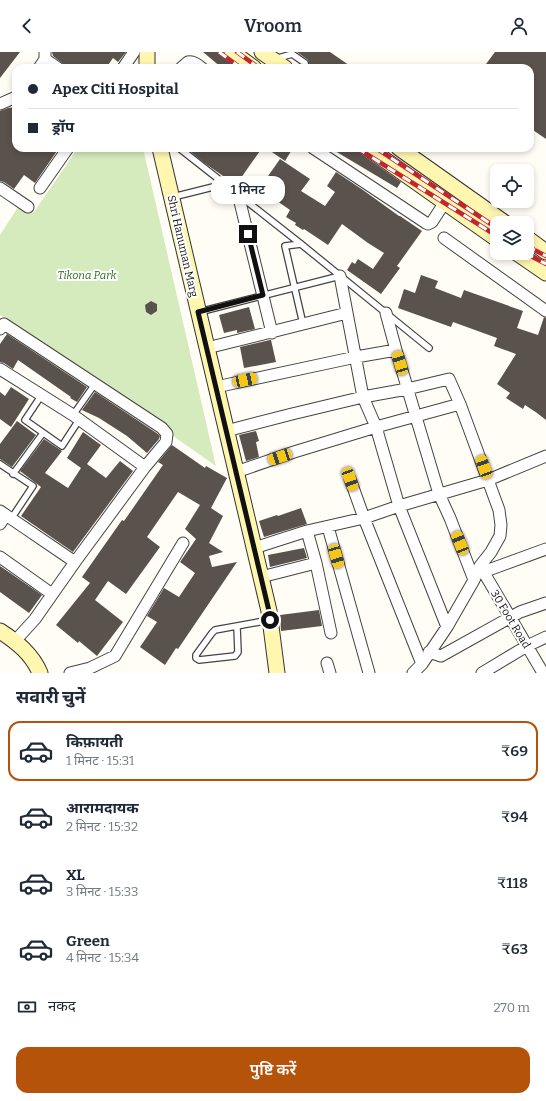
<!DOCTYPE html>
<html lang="hi">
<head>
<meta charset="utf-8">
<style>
  :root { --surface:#fff; --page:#f2f2f3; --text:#1f2937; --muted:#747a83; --line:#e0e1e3; --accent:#b45309 }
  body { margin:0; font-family:Bitter,"Noto Sans Devanagari",serif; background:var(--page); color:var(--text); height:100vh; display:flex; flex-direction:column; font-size:15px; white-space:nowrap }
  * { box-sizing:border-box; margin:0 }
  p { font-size:13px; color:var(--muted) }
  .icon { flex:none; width:22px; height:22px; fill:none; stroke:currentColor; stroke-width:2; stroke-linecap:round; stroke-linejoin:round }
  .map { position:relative; height:621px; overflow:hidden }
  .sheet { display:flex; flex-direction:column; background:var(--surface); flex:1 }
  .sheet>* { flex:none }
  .guide { position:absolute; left:12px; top:12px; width:522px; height:88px; border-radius:12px; box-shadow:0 2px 6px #0003; display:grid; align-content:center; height:88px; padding:0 16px; background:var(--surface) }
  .tools { position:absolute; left:490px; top:112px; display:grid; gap:8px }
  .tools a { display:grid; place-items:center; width:44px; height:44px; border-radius:8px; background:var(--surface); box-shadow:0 2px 6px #0003; font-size:20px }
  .end { position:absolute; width:18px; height:18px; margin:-9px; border:5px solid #111; background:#fff; box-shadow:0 0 0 2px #fff }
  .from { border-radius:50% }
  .bubble { position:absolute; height:28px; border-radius:12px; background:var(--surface); box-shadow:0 2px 6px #0003; font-size:13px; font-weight:600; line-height:28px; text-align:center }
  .car { position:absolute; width:12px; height:24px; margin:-12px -6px; border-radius:5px; box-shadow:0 0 3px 1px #0007; background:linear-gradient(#f5c518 24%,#345 0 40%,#f5c518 0 76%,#345 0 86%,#f5c518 0) }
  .guide b { display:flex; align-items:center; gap:14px; height:38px; font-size:15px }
  .guide b+b { border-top:1px solid var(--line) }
  .guide i { width:10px; height:10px; background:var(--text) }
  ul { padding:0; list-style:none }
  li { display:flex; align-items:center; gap:12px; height:60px; margin:0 8px 6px; padding:0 8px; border:2px solid transparent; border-radius:12px }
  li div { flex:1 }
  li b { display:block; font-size:15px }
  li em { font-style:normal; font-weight:600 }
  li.selected { border-color:var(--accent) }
  li>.icon { width:36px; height:36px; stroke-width:1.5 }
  h2 { padding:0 16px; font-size:18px; line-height:48px }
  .pay { display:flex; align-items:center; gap:10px; height:44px; padding:0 16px; font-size:15px }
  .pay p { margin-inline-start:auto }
  .primary-button { display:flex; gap:8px; margin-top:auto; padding:8px 16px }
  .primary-button a { flex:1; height:46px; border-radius:12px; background:var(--accent); color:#fff; font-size:16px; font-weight:600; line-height:46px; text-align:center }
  header { display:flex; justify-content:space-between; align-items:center; height:52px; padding:0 16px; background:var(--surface); font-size:18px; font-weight:600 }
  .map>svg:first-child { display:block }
  .green { fill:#d5ebbd }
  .building { fill:#5a524d }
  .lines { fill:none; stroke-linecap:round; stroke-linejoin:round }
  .lane-casing { stroke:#444; stroke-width:8 }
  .street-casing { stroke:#444; stroke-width:13 }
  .secondary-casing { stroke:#333; stroke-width:17 }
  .lane { stroke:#fff; stroke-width:5.5 }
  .street { stroke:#fff; stroke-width:11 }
  .secondary { stroke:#fff6b0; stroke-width:15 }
  .rail-casing { stroke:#c4262e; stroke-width:4.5 }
  .rail { stroke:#fff; stroke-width:3; stroke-dasharray:9; stroke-linecap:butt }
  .route { stroke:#111; stroke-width:5 }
  .labels { text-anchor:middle; stroke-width:4; stroke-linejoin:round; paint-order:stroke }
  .street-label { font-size:11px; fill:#111; stroke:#fff }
  .park-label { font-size:11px; font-style:italic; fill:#2f6b1f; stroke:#fff }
</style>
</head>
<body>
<header><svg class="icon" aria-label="back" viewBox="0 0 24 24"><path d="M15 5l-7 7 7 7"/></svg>Vroom<svg class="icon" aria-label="person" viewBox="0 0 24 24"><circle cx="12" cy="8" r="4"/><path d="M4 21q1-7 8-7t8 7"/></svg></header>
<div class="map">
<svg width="546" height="621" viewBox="0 0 546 621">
  <rect width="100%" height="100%" fill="#fffdf5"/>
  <path class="green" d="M78 96H143L216 414 0 263V183L20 152 34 160Z"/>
  <path class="building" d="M0 0H20L0 26Z
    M52 0H126L118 10 113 6 106 16H81L76 12 73 16H65L62 11 53 4Z
    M203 0H223L224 4 226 7 239 16H222Z
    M297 0H330L353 16H310L308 8Z
    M495 0H546V87L530 76V16H483Z
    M16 55V96H59L35 131 24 123 14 137 4 130 0 129V59L8 56Z
    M186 96H262L236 133 203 110Z
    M266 96H293L285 109Z
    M330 96H359L360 100 363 103 401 130 397 136Z
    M280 107 310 127 301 139 325 154 335 140 327 134 336 120 363 138 399 164H400L422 179 397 214 400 216 381 242 347 218 352 210 355 212 358 207 373 217 384 201 368 191 342 172 328 193 304 177 303 178 295 173 296 171 286 165 290 158 257 135 264 126 266 127Z
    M421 223 438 229 435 236 461 246 464 238 523 259 517 276 538 283 544 265 546 266V368L537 361 525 353 523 357 506 346 510 341 497 332 516 302 494 294 497 286 453 270 451 275 398 256 404 237 415 241Z
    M151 249 157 252V259L151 263 146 260 145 253Z
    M249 255 255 277 237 281V278L224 281 219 263Z
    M7 282 87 335 77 350 70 346 71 345 18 308 13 317 4 311 0 310V292Z
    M270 288H271L276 310 244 316 240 295Z
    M11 335 29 347 11 375 0 367V340L5 344Z
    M95 340 158 382 160 384 159 387 147 401 127 384 99 366 82 358Z
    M17 369 36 383 12 415 0 407V392Z
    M256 379 259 389 256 390 259 405 246 409 239 383Z
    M83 380 101 393 87 412 106 426 120 409 133 419 73 500 21 464 41 435 20 419 44 387 62 399 45 421 68 436 81 416 67 406Z
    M172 393 205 416 206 414 227 426 211 456 223 464 209 491 223 500 209 504 212 515 237 510 178 597 176 596 165 613 140 595 157 570 147 564 164 536 179 545 195 521 180 510 196 487 185 477 200 453 178 440 147 485 160 495 126 542 108 529 95 548 123 570 97 604 79 589 78 591 56 573 90 531 82 525 122 468 124 469 163 413 158 410Z
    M301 456 307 472 264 485 259 469 277 463 278 464Z
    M304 496 307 506 270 515 268 503Z
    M0 514 42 543 29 561 0 540Z
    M319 558 322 574 281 579 280 563Z"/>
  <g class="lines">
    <defs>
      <path id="lane" d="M275 7 292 2 305 11 306 16
        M179 96 301 192 429 296
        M173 145 225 132
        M301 192 285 194 303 272
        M199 260 340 224
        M41 344 25 368 62 394 79 368
        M73 363 95 332
        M0 412 33 434 11 467
        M13 422 43 381
        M237 575 238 600 235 604 199 608 196 606V603L212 581 215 578 270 568"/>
      <path id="street" d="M45 7 58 16
        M39 16 45 7V0
        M123 16 134 0
        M181 16 188 10C194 9 198 13 202 16
        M0 52 16 45
        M313 96 426 171 428 172 432 170 445 150
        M0 136 28 155
        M40 136 68 96
        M238 142 272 281
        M444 186 546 259
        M340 224 363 345 376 375 399 454 447 575
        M386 261 396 298 439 442 450 466 474 528
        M0 277 4 272 162 376 167 382 166 390 145 415 75 510 35 567 15 589
        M207 296 347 261
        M0 317 73 363 145 415
        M216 335 356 305 396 298
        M226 379 292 362 363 345 407 337 449 327 460 352 499 458 501 473 500 484 491 500 480 514 474 528 447 575 422 612 413 621
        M236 420 294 400 376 375 460 352
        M350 427 364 466 422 612
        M0 459 75 510
        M0 472 6 463
        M328 475 369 621
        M307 479 316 511 331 581
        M254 496 307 479 364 466 399 454 488 428 546 404
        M0 505 52 542
        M480 514 543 621
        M483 520 546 497
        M261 525 316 511
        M429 600 441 604 520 560 546 551
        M327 611 330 621
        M70 621 90 616 115 604 183 491
        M482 621 527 594 546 585"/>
      <path id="secondary" d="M232 0 254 16
        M262 0 285 16
        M147 16V0
        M160 96 269 559 277 621
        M368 96 497 187
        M399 96 505 171
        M527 186 546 200
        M517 201 546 221
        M0 579C17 590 32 602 40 621"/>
    </defs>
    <use href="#lane" class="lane-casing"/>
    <use href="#street" class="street-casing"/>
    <use href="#secondary" class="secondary-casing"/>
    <use href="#lane" class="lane"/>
    <use href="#street" class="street"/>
    <use href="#secondary" class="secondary"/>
    <defs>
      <path id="rail" d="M219 0 241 16
        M237 0 259 16
        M357 96 497 184
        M376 96 497 176
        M527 194 546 204
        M525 201 546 212"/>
    </defs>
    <use href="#rail" class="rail-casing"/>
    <use href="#rail" class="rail"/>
  </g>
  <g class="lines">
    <path class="route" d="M248 182 263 243 198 260 269 559 270 568"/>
  </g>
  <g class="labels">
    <g class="street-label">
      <text transform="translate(183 194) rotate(77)" y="4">Shri Hanuman Marg</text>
      <text transform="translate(511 567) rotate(59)" y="4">30 Foot Road</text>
    </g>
    <g class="park-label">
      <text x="87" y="227">Tikona Park</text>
    </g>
  </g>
</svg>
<div class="tools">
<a><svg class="icon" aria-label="locate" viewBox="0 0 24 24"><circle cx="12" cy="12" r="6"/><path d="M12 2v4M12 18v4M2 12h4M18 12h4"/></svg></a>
<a><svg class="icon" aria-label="layers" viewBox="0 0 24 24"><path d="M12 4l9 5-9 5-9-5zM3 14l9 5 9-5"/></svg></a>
</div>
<i class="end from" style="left:270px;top:568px"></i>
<i class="end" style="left:248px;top:182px"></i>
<div class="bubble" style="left:211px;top:124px;width:74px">1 मिनट</div>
<i class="car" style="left:400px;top:311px;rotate:343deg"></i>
<i class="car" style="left:245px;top:328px;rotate:78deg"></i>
<i class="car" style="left:280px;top:405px;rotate:252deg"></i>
<i class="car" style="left:484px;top:415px;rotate:340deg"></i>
<i class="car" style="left:350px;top:427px;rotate:160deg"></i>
<i class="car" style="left:460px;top:491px;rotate:338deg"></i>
<i class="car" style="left:336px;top:504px;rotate:164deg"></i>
<div class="guide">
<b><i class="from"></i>Apex Citi Hospital</b>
<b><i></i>ड्रॉप</b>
</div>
</div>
<section class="sheet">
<h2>सवारी चुनें</h2>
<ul>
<li class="selected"><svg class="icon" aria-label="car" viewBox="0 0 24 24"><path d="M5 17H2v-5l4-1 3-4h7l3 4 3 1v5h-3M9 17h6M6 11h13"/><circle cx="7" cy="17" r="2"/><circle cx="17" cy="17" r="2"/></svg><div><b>किफ़ायती</b><p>1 मिनट · 15:31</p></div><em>₹69</em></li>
<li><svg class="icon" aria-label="car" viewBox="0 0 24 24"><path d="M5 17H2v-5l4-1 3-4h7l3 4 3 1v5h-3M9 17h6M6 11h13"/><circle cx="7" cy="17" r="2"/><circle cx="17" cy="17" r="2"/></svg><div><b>आरामदायक</b><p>2 मिनट · 15:32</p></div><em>₹94</em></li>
<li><svg class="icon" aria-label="car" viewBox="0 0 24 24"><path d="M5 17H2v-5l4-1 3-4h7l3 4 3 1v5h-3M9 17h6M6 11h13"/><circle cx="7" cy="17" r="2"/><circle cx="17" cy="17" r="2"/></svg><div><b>XL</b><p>3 मिनट · 15:33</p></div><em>₹118</em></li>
<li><svg class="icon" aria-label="car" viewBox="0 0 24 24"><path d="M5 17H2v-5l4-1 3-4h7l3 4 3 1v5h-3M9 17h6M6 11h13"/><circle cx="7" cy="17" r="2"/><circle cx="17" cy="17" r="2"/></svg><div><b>Green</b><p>4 मिनट · 15:34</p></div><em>₹63</em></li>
</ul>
<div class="pay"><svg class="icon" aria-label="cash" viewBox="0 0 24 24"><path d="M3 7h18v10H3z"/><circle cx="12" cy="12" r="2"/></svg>नकद<p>270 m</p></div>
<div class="primary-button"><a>पुष्टि करें</a></div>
</section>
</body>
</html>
